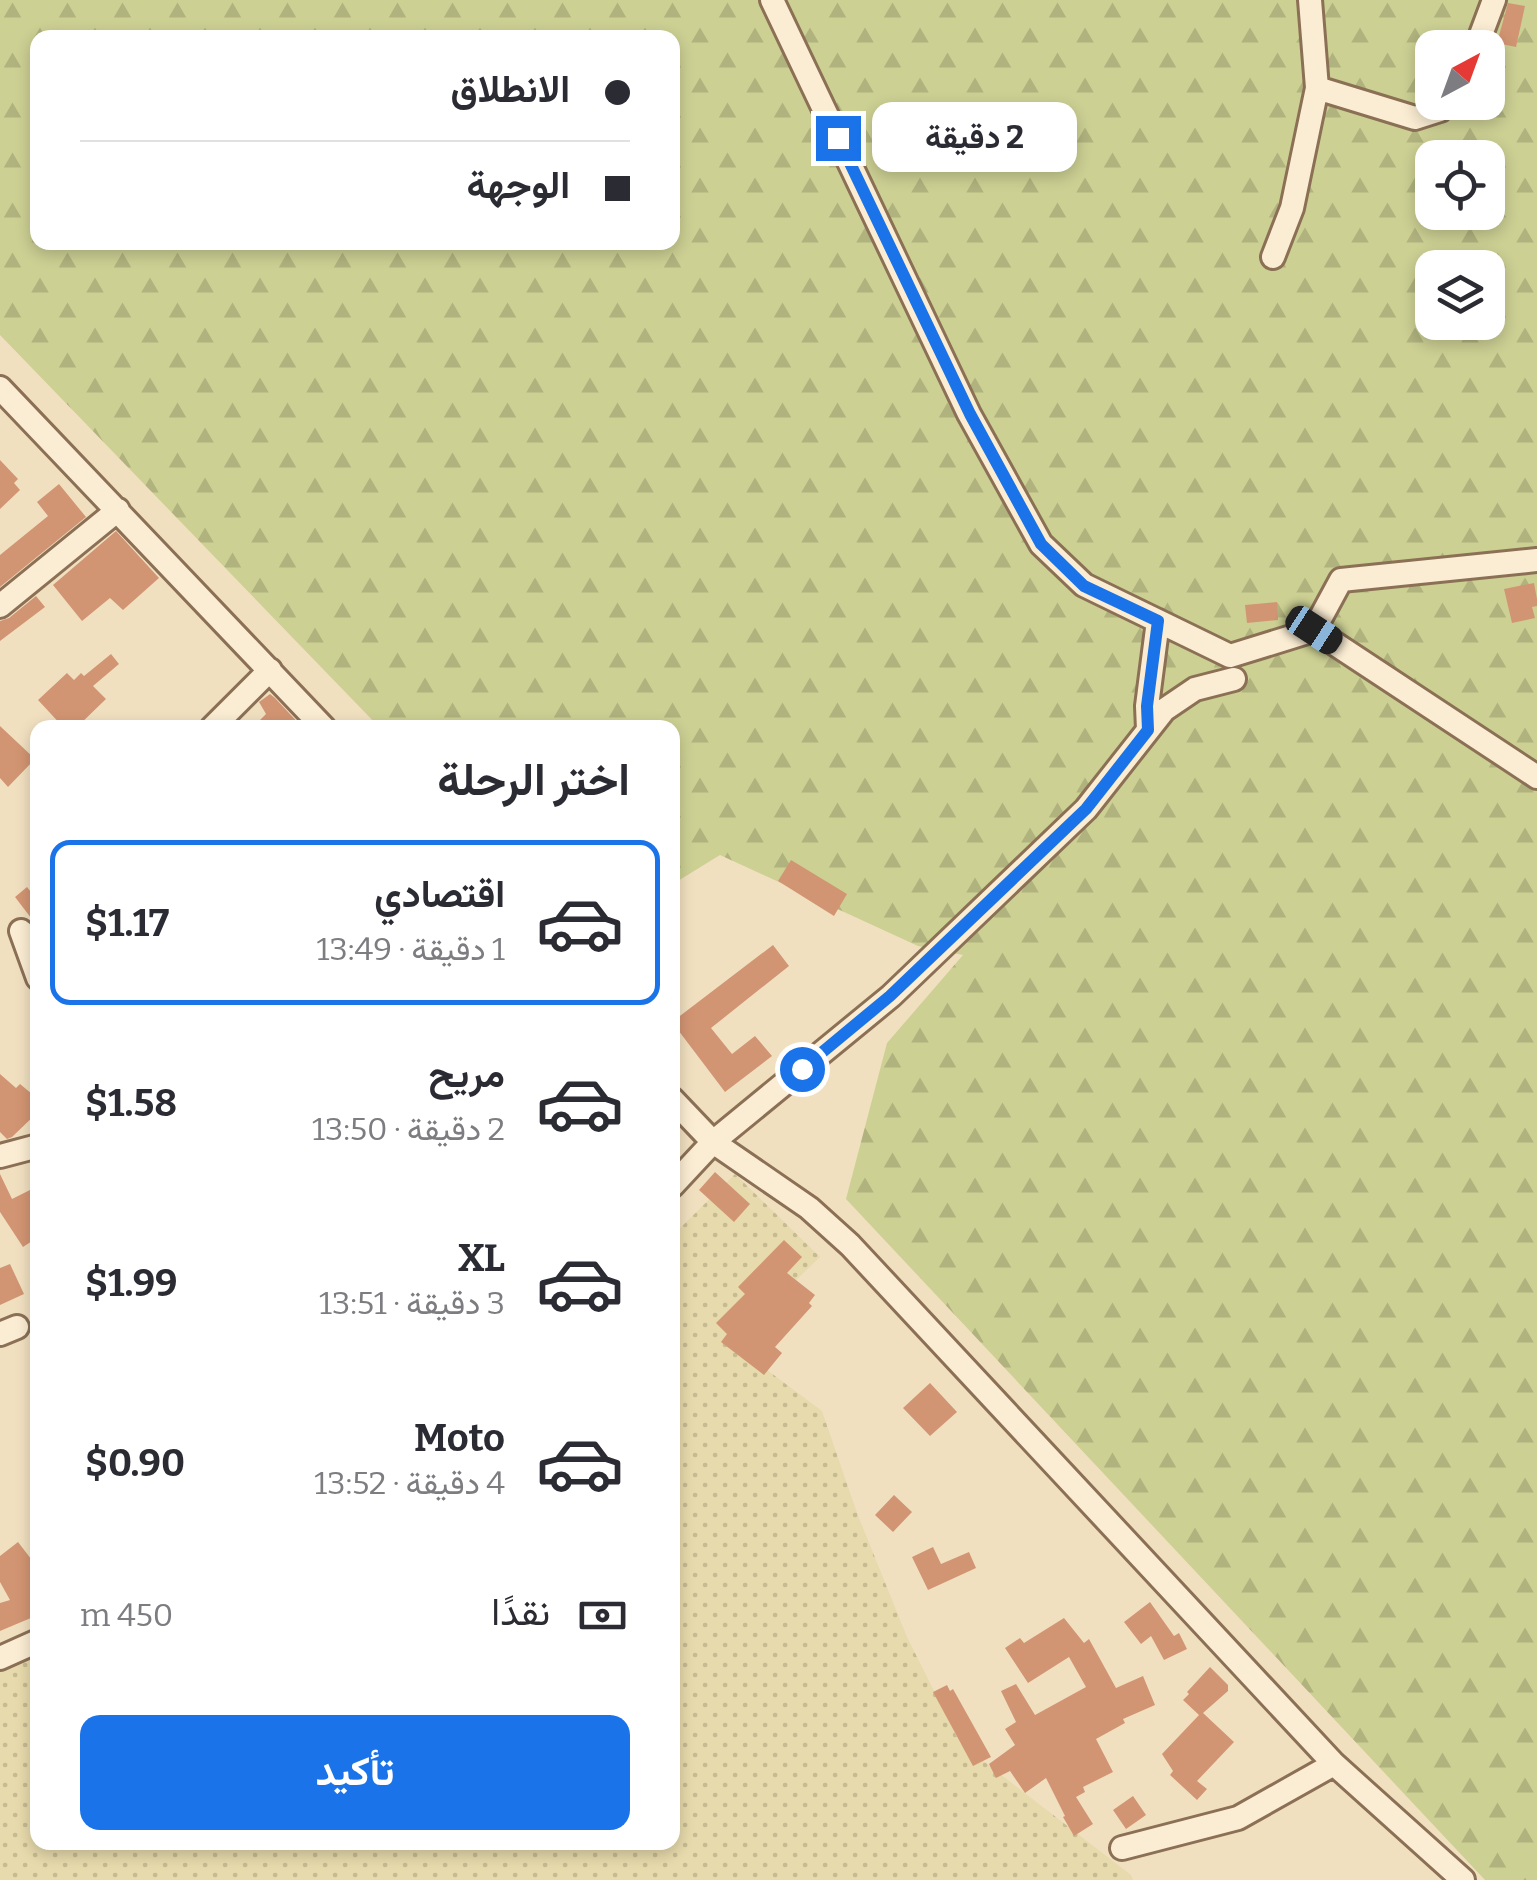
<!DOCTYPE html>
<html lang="ar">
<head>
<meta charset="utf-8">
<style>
  :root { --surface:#fff; --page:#f7f7f7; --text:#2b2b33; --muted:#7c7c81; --line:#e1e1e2; --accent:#1a73e8 }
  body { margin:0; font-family:Bitter,Vazirmatn,serif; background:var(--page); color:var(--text); direction:rtl; height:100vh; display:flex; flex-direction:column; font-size:38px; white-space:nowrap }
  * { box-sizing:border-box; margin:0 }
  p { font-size:32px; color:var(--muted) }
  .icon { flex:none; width:55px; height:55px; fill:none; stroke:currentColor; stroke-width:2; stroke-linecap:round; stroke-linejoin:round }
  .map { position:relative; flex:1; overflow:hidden; direction:ltr }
  .side { position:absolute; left:30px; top:720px; width:650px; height:1130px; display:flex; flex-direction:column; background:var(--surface); border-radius:20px; box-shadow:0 5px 15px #0003; direction:rtl }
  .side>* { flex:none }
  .hud { position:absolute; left:30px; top:30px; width:650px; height:220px; border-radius:20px; box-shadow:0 5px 15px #0003; direction:rtl; display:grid; align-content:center; height:220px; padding:0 50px; background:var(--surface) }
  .needle { width:65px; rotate:41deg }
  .tools { position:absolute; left:1415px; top:30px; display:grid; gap:20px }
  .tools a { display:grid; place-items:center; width:90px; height:90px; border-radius:20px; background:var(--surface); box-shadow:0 5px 15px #0003; font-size:50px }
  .end { position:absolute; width:45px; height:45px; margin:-22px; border:12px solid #1a73e8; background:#fff; box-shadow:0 0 0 5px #fff }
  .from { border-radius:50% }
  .bubble { position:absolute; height:70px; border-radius:20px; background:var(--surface); box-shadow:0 5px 15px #0003; font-size:32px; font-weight:700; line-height:70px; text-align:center; direction:rtl }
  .car { position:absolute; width:30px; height:60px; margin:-30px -15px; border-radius:12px; box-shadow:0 0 8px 2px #0007; background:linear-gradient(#222 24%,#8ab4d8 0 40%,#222 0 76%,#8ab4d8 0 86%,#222 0) }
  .hud b { display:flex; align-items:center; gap:35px; height:95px; font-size:38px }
  .hud b+b { border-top:2px solid var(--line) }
  .hud i { width:25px; height:25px; background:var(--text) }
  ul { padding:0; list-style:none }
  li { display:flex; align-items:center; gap:30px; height:165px; margin:0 20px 15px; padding:0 30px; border:5px solid transparent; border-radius:20px }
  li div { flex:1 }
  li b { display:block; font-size:38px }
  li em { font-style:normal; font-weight:700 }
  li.active { border-color:var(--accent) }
  li>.icon { width:90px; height:90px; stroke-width:1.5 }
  h2 { padding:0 50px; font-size:45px; line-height:120px }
  .pay { display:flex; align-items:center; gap:25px; height:110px; padding:0 50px; font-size:38px }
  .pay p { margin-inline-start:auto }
  .primary-button { display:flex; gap:20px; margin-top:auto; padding:20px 50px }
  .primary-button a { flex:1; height:115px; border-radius:20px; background:var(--accent); color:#fff; font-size:40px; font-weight:700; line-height:115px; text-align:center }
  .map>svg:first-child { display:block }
  .farmland { fill:url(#farmland-dots) }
  .forest { fill:url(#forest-firs); fill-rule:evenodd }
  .building { fill:#d29573 }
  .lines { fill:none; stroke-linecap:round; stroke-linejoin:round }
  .minor-casing { stroke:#8b7056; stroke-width:28 }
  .minor { stroke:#fbedd3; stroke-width:22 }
  .route { stroke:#1a73e8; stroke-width:12 }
</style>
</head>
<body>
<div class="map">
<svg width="1537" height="1880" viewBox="0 0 1537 1880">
  <defs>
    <pattern id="farmland-dots" width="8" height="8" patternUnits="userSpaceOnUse" patternTransform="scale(2.5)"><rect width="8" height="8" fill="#e7daac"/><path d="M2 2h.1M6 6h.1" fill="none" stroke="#c7bb93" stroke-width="1.8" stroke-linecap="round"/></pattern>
    <pattern id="forest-firs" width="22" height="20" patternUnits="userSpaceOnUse" patternTransform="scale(2.5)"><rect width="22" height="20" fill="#ccd093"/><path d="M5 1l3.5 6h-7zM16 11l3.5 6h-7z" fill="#b0b37e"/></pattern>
  </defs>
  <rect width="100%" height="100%" fill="#f1e0c0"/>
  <path class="farmland" d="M735 1174 820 1257 731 1343 822 1411 857 1513 907 1637 960 1743 1131 1875 1133 1880H0V1667L37 1647 38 1842H672L673 1235Z"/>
  <path class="forest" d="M0 0H1537V1880H1485L846 1199 887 1043 963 955 918 946 720 855 673 884 672 728 379 727 0 335ZM38 38H672V242H38ZM1432 48H1488V102H1432ZM1432 158H1488V212H1432ZM1432 268H1488V322H1432Z"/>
  <path class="building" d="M1508 3 1525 6 1516 47 1497 43Z
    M0 460 18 479 14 483 20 490 0 509Z
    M59 484 86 517 0 587V555L48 516 37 502Z
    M116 531 159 578 123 610 110 598 82 621 53 585Z
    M1534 583 1537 599V606L1532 607 1535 618 1512 623 1504 589Z
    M36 596 45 607 0 641V621L9 618Z
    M1277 602 1278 620 1247 623 1245 605Z
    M111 654 119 664 93 686 106 699 76 728H64L38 700 67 673 74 680 81 673 84 676Z
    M270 694 275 698 303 728H252L266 714 259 702Z
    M0 726 35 759 8 787 0 778Z
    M791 860 847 894 834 916 778 881Z
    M27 887 38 901V927L15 897Z
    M773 945 789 966 711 1028 732 1054 755 1036 772 1056 725 1092 672 1022Z
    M0 1074 16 1088 20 1084 38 1099V1112L12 1137 7 1139 0 1132Z
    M715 1172 750 1204 734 1222 699 1190Z
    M0 1174 12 1199 38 1186V1237L23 1247 0 1212Z
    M784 1240 802 1257 787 1273 815 1295 809 1303 812 1306 775 1347 782 1353 764 1375 721 1342 727 1334 716 1323 745 1294 738 1287Z
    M10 1264 24 1294 0 1305V1268Z
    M930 1383 957 1412 930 1436 903 1408Z
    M894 1495 912 1512 893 1532 875 1515Z
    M18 1542 38 1568V1615L0 1631V1603L10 1600 0 1582V1556Z
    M933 1547 941 1564 969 1552 976 1568 928 1590 912 1557Z
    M1150 1602 1174 1636 1179 1633 1187 1649 1164 1660 1151 1636 1141 1644 1124 1622Z
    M1064 1618 1084 1643 1089 1639 1116 1688 1143 1676 1155 1705 1123 1719 1125 1723 1096 1739 1113 1772 1083 1787 1085 1792 1076 1797 1093 1824 1074 1836 1063 1817 1065 1816 1046 1778 1025 1793 1010 1771 996 1778 989 1764 1015 1745 1005 1729 1016 1722 1001 1691 1016 1684 1035 1715 1086 1687 1069 1657 1028 1683 1005 1648 1020 1638 1024 1643Z
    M1210 1667 1228 1685V1691L1203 1713 1234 1742 1197 1781 1207 1789 1197 1800 1170 1775 1173 1771 1162 1754 1199 1715 1183 1700 1189 1694 1187 1692Z
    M947 1685 950 1691 953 1689 991 1757 973 1766 933 1692Z
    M1133 1796 1146 1815 1126 1829 1113 1810Z"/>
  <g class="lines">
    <defs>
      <path id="minor" d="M772 0 969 414 1041 544 1084 585 1230 656 1314 630 1537 777
        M1310 0 1317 88
        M1476 48 1494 0
        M1273 257 1292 208 1317 88 1415 118 1440 110 1445 102
        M0 388 324 728
        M0 606 118 510
        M1314 630 1341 580 1537 560
        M212 728 270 670
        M1148 730 1147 706 1158 621
        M21 931 38 978
        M672 1099 713 1142 809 1208 850 1245 1334 1764 1463 1880
        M0 1156 38 1146
        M672 1186 713 1142 891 996 1086 809 1164 710 1195 689 1234 679
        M0 1334 17 1327
        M0 1658 38 1641
        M1122 1848 1238 1818 1334 1764"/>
    </defs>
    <use href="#minor" class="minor-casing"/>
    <use href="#minor" class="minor"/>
  </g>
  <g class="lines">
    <path class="route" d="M802 1069 890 996 1086 809 1148 730 1147 706 1158 621 1084 586 1041 544 970 414 838 138"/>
  </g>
</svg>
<div class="tools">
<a><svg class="needle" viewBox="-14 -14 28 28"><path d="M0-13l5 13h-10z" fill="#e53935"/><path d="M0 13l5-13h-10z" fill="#7c7c81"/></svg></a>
<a><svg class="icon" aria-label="locate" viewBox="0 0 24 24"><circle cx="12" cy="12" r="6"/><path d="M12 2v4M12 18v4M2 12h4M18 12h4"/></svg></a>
<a><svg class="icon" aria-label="layers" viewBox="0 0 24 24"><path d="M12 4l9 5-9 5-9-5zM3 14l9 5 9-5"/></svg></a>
</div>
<i class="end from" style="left:802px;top:1069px"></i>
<i class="end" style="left:838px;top:138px"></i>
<div class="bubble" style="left:872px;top:102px;width:205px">2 دقيقة</div>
<i class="car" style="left:1314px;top:630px;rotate:123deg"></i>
<div class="hud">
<b><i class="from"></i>الانطلاق</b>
<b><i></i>الوجهة</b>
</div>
<section class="side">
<h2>اختر الرحلة</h2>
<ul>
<li class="active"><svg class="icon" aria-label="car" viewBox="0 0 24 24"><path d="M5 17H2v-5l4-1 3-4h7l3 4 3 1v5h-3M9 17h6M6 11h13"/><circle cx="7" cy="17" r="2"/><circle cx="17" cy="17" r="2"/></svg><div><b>اقتصادي</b><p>1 دقيقة · 13:49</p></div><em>$1.17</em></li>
<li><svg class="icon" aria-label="car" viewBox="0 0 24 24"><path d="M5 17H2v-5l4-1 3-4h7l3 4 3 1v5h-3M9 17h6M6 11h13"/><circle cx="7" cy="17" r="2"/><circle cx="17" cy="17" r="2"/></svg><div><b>مريح</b><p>2 دقيقة · 13:50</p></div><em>$1.58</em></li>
<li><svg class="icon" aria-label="car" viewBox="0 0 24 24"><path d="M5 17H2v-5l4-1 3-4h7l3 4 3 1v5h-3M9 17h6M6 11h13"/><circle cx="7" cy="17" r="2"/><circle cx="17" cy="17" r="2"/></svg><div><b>XL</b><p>3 دقيقة · 13:51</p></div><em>$1.99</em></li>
<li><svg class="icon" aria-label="car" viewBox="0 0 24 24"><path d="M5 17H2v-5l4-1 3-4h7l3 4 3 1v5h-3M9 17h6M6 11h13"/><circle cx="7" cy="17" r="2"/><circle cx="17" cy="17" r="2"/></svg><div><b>Moto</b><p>4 دقيقة · 13:52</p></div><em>$0.90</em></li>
</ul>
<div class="pay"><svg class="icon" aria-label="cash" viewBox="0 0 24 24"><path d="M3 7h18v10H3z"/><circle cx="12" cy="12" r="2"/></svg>نقدًا<p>450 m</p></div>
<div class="primary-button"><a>تأكيد</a></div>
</section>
</div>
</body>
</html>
